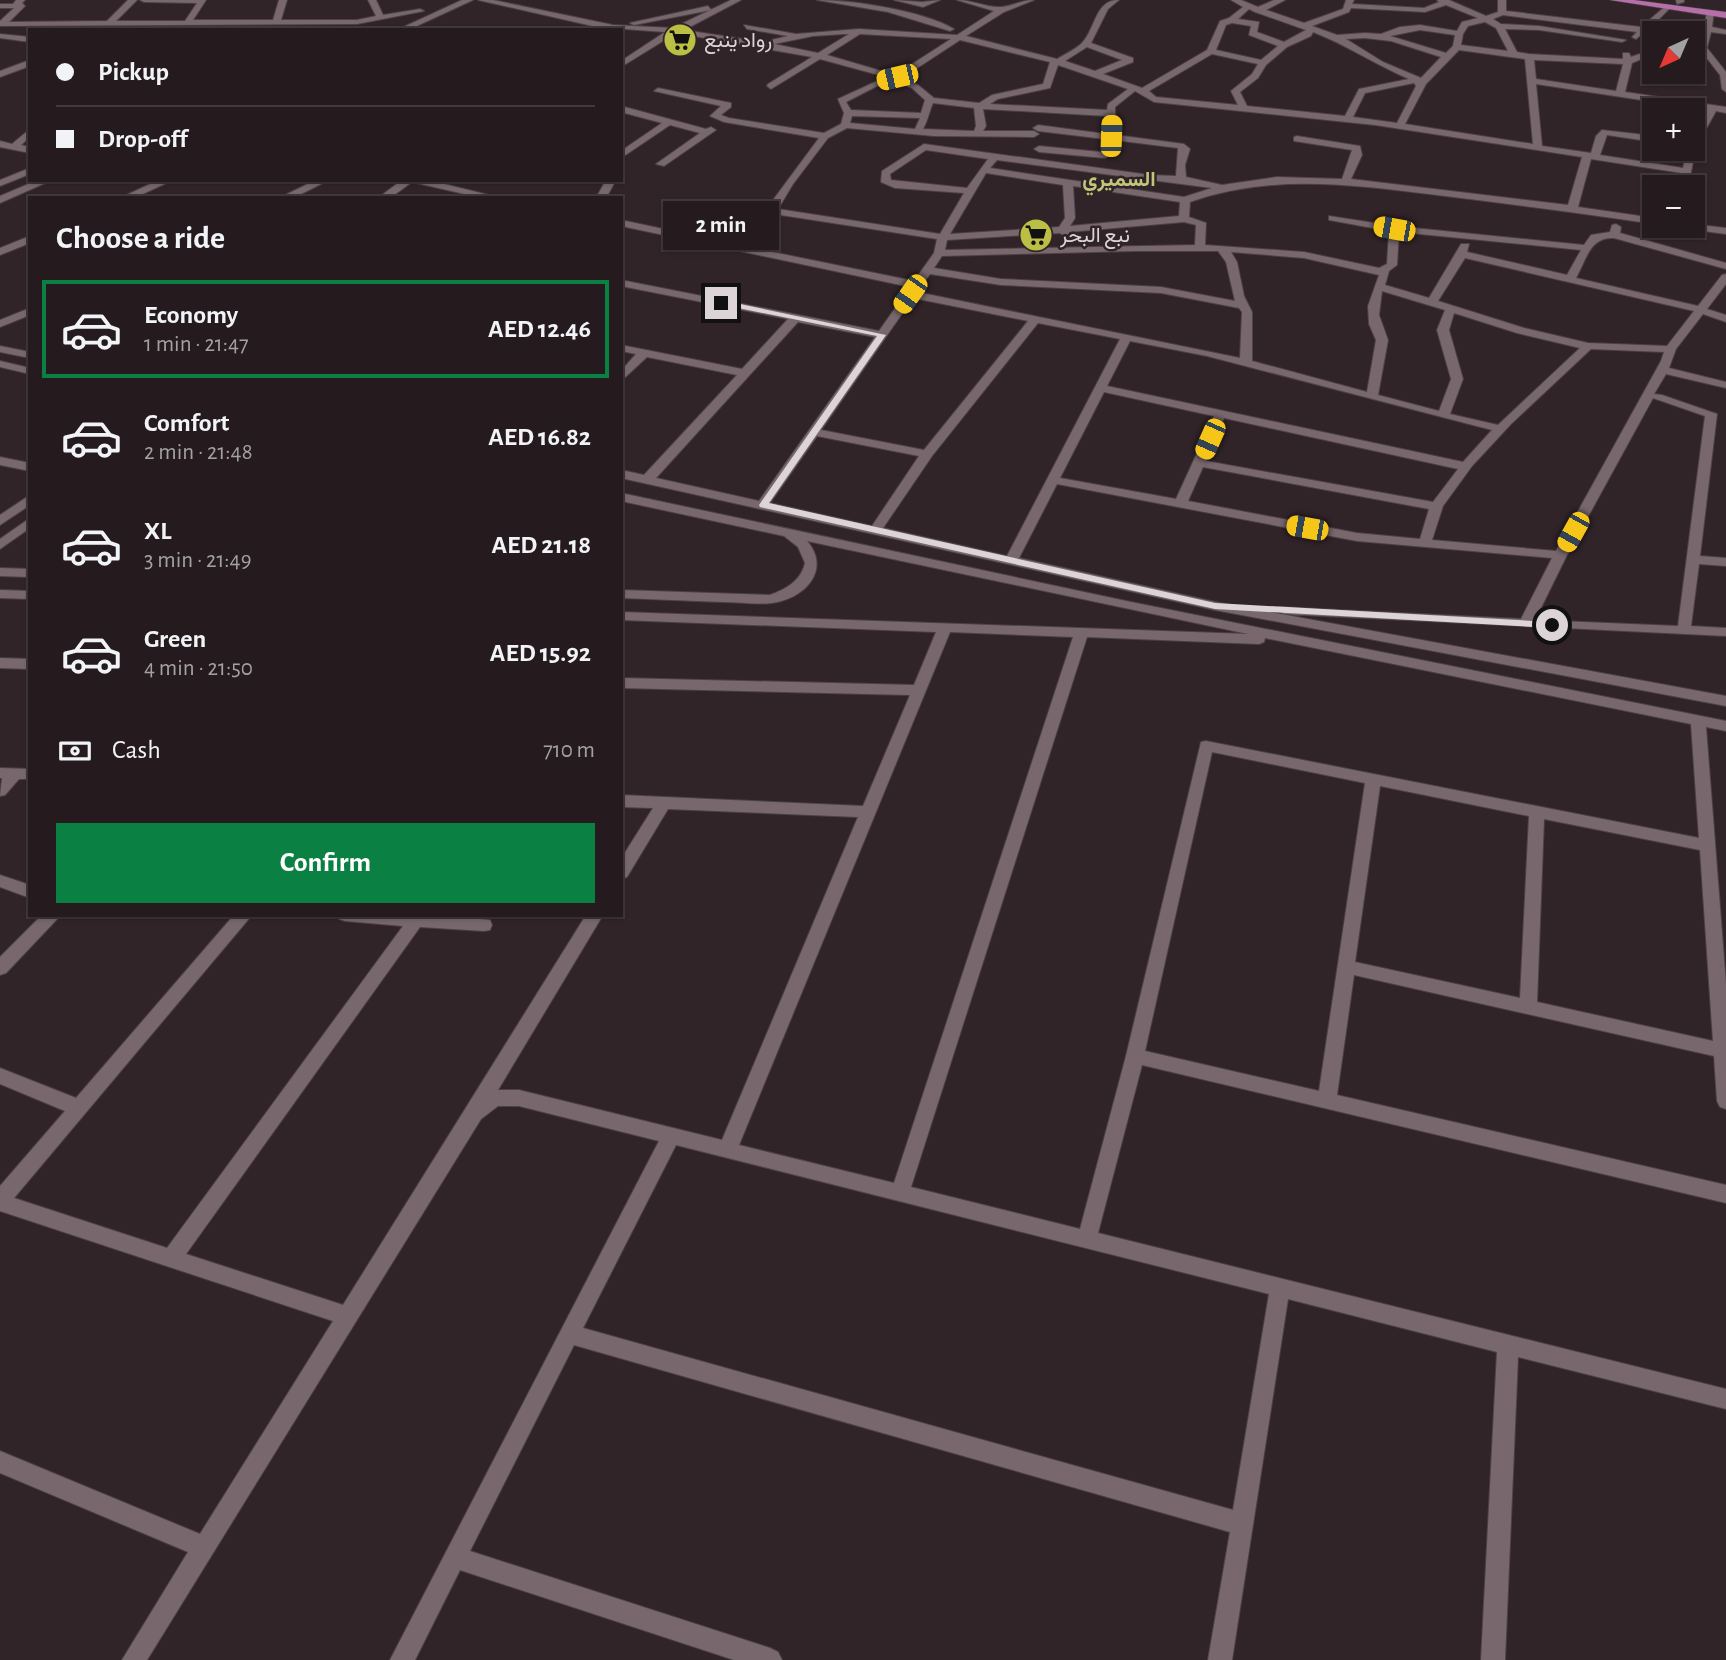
<!DOCTYPE html>
<html lang="en">
<head>
<meta charset="utf-8">
<style>
  :root { --surface:#251b1f; --page:#2d2428; --text:#f1f3f6; --muted:#a3a1a4; --line:#42393d; --accent:#0b8043 }
  body { margin:0; font-family:"Alegreya Sans",Vazirmatn,sans-serif; background:var(--page); color:var(--text); height:100vh; display:flex; flex-direction:column; font-size:26px; white-space:nowrap }
  * { box-sizing:border-box; margin:0 }
  p { font-size:23px; color:var(--muted) }
  .icon { flex:none; width:38px; height:38px; fill:none; stroke:currentColor; stroke-width:2; stroke-linecap:round; stroke-linejoin:round }
  .map { position:relative; flex:1; overflow:hidden }
  .sheet { position:absolute; left:28px; top:196px; width:595px; height:721px; display:flex; flex-direction:column; background:var(--surface); border-radius:0px; box-shadow:0 2px 5px #0004,0 0 0 2px var(--line) }
  .sheet>* { flex:none }
  .banner { position:absolute; left:28px; top:28px; width:595px; height:154px; border-radius:0px; box-shadow:0 2px 5px #0004,0 0 0 2px var(--line); display:grid; align-content:center; height:154px; padding:0 28px; background:var(--surface) }
  .needle { width:46px; rotate:224deg }
  .buttons { position:absolute; left:1642px; top:21px; display:grid; gap:14px }
  .buttons a { display:grid; place-items:center; width:63px; height:63px; border-radius:0px; background:var(--surface); box-shadow:0 2px 5px #0004,0 0 0 2px var(--line); font-size:35px }
  .end { position:absolute; width:32px; height:32px; margin:-16px; border:9px solid #ddd4d7; background:#111; box-shadow:0 0 0 4px #111 }
  .from { border-radius:50% }
  .bubble { position:absolute; height:49px; border-radius:0px; background:var(--surface); box-shadow:0 2px 5px #0004,0 0 0 2px var(--line); font-size:23px; font-weight:600; line-height:49px; text-align:center }
  .car { position:absolute; width:21px; height:42px; margin:-21px -10px; border-radius:9px; box-shadow:0 0 5px 2px #0007; background:linear-gradient(#f5c518 24%,#345 0 40%,#f5c518 0 76%,#345 0 86%,#f5c518 0) }
  .banner b { display:flex; align-items:center; gap:24px; height:66px; font-size:26px }
  .banner b+b { border-top:2px solid var(--line) }
  .banner i { width:18px; height:18px; background:var(--text) }
  ul { padding:0; list-style:none }
  li { display:flex; align-items:center; gap:21px; height:98px; margin:0 14px 10px; padding:0 14px; border:4px solid transparent; border-radius:0px }
  li div { flex:1 }
  li b { display:block; font-size:26px }
  li em { font-style:normal; font-weight:600 }
  li.selected { border-color:var(--accent) }
  li>.icon { width:63px; height:63px; stroke-width:1.5 }
  h2 { padding:0 28px; font-size:32px; line-height:84px }
  .pay { display:flex; align-items:center; gap:18px; height:77px; padding:0 28px; font-size:26px }
  .pay p { margin-inline-start:auto }
  .cta { display:flex; gap:14px; margin-top:auto; padding:14px 28px }
  .cta a { flex:1; height:80px; border-radius:0px; background:var(--accent); color:#fff; font-size:28px; font-weight:600; line-height:80px; text-align:center }
  .map>svg:first-child { display:block }
  .lines { fill:none; stroke-linecap:round; stroke-linejoin:round }
  .minor-casing { stroke:#4c4145; stroke-width:2 }
  .major-casing { stroke:#4c4145; stroke-width:1 }
  .minor { fill:#78686e; fill-rule:evenodd }
  .major { fill:#b56fa9; fill-rule:evenodd }
  .route { fill:#ddd4d7 }
  .labels { text-anchor:middle; stroke-width:5; stroke-linejoin:round; paint-order:stroke }
  .far-poi-label { font-size:21px; fill:#ddd4d7; stroke:#312429; text-anchor:start }
  .far-neighbourhood-label { font-size:21px; font-weight:bold; fill:#c1c679; stroke:#312429 }
</style>
</head>
<body>
<div class="map">
<svg width="1726" height="1660" viewBox="0 0 1726 1660">
  <rect width="100%" height="100%" fill="#312429"/>
  <g class="lines">
    <defs>
      <path id="minor" d="M16 0H25L22 3 25 6 9 22 107 21 128 0H137L116 21H185L197 3 144 2 140 0H206L193 20H273L279 0H287L281 20H357L376 16 368 0H376L383 15 420 9 424 11 357 24 0 26V21L14 8H0V4H13Z
        M462 0H473L408 30H397Z
        M478 0H493L613 25 673 28 731 0H741L684 30 763 42 788 36 747 29 744 25 796 34 859 29 957 35 994 11 957 0C972 0 988 8 1001 7 1013 6 1022 0 1034 0L1004 12 966 36 1057 59C1065 54 1074 50 1081 44 1096 30 1094 0 1119 0L1108 9 1091 43 1133 58V62L1103 74 1142 88 1207 50 1220 21 1229 18 1243 7 1231 0H1241L1258 7 1274 0H1285L1266 10 1304 23 1343 9 1346 0H1354L1352 4 1424 8 1439 2 1437 0H1449L1486 16 1498 12V0H1506V11L1641 27 1667 5 1671 7 1658 20 1704 26 1707 13 1714 11 1712 27 1726 30V34L1711 32 1707 48 1726 72V92L1722 89 1720 75 1699 48 1703 31 1655 23 1636 39 1632 37 1637 32 1503 15 1493 19 1501 24 1539 26 1626 40 1622 42 1539 30 1505 29 1517 52 1529 54 1623 59V53H1629L1631 57 1654 49V54L1632 63 1625 92 1726 107V113L1716 111 1696 147 1688 187H1678L1682 173 1591 159 1578 207 1654 218V224C1582 213 1510 204 1437 195 1353 185 1272 173 1190 202L1189 217 1206 223 1205 245 1304 252 1379 268 1387 264 1389 231 1329 220V216L1394 226 1584 245 1591 235 1610 232 1612 225 1616 224 1621 227 1620 233 1726 263V269L1614 238C1590 237 1587 258 1576 278L1698 306 1722 275 1726 274V284L1707 309 1726 315V322L1703 314 1676 349 1669 368 1726 382V388L1666 374 1654 394 1662 395 1717 414 1700 556 1726 558V566L1699 564 1691 626 1726 628V636L1284 614 1277 610 1279 607 1521 619 1552 558 1357 541 1057 484 1019 558 1215 602 1726 696V706L1215 610 621 478V470L644 475 737 375 647 357 621 381V371L636 354 621 351V345L742 369 788 319 621 286V280L879 331 910 287 621 226V220L734 244 754 224 669 207 674 204 759 219 819 138 724 122 710 116 721 106 654 91 658 88 731 103V107L721 115 729 118 824 133 841 124 844 113 838 99 886 77 820 59 771 89 767 86 768 84 812 57 676 33 621 67V61L665 32 597 27ZM1446 5 1478 18 1462 22 1457 31 1420 25 1400 27 1381 34 1365 33 1337 35 1312 26 1349 12 1351 8 1425 12ZM1249 9 1255 12 1306 30 1284 42 1257 32 1259 22 1238 19ZM1485 22 1496 28 1508 51 1461 45 1463 34 1468 26ZM1232 23 1251 26 1249 35 1278 46 1261 60 1216 50 1226 25ZM1420 30 1455 35 1453 46 1446 53 1390 36ZM1313 32C1347 45 1376 65 1409 79L1359 89 1345 116 1247 106 1240 92 1258 78 1266 65 1287 47 1311 36ZM844 34H849L818 53 774 44 813 36ZM860 34 951 39 895 75 827 55ZM1365 38 1391 41 1441 57 1421 78 1383 62 1346 39ZM960 40 1050 62 1043 84 992 95 979 103 934 98 918 85 902 78ZM1087 47 1122 60 1095 71 1065 61ZM1459 50 1525 59 1533 144 1405 124 1426 84ZM1212 54 1258 64 1252 74 1231 91 1238 105 1156 97 1149 91ZM1534 60 1623 64 1616 91 1536 79ZM1058 65 1128 89 1108 104 1107 110 990 104 998 99 1050 88ZM893 80 912 88 925 100 921 113 851 110 846 102 883 83ZM1414 83 1416 86 1397 123 1353 117 1365 93ZM1536 84 1707 110 1692 137V149H1687L1683 168 1600 155 1607 135 1654 142V136L1602 130 1596 136 1591 153 1542 146ZM1135 91 1154 102 1375 125 1582 157 1568 205 1351 179 1362 155 1360 146 1297 136 1294 137V141L1352 150 1342 179 1277 177 1222 185 1186 177 1185 165 1190 149 1184 144 1116 135 1115 107ZM933 103 974 108 976 126 974 131 923 129C928 120 929 112 933 103ZM983 109 1107 116 1106 134 1038 125 1033 128 1038 131 1105 139 1101 152 1039 146 1034 149 1039 152 1105 158 1110 155 1114 140 1178 148 1176 176 1150 175 924 144 882 171 881 182 895 188 964 193 940 234 778 209 793 184 828 138 847 128 934 136 1034 137 1039 134 1034 131H983L986 126ZM852 116 920 118 915 129 850 123ZM926 150 988 159 967 188 891 180 890 174ZM997 160 1212 188 1184 197 990 168ZM986 173 1063 185 1065 218 1059 227 950 234ZM1073 186 1180 202 1179 216 1070 226 1075 218ZM774 214 937 239 934 253 914 281 743 246ZM1184 222 1196 225 1195 245 945 250 947 240 1060 233 1065 237 1069 236V232ZM1399 232 1581 250 1567 275 1467 252 1469 244H1461L1429 298 1385 285 1389 271 1397 265ZM1135 251H1218L1226 262 1235 301 1161 287 1001 279 934 268 942 256ZM1231 252 1304 258 1379 275 1368 306 1369 324 1376 340 1367 392 1252 361V312L1244 296 1237 262ZM1465 258 1694 311 1667 346 1588 343 1524 328 1438 301ZM930 274 1001 285 1161 293 1239 308 1242 312 1240 358 917 292ZM1382 291 1445 310 1437 330 1451 379 1439 411 1378 395 1388 340 1379 315ZM913 298 1028 321 924 450 821 430ZM1454 313 1517 333 1580 348 1498 425 1450 414 1463 379 1449 330ZM798 322 875 337 759 501 656 478ZM1038 323 1120 339 1007 556 883 528 932 456ZM1130 341 1207 356 1492 430 1463 462 1107 386ZM1591 349 1664 352 1661 361 1556 551 1432 540 1443 506 1472 466 1511 424ZM1104 392 1214 416 1176 499 1060 478ZM1653 398 1705 416 1678 626 1535 620 1567 555ZM1224 418 1458 469 1433 502 1206 461ZM817 436 919 456 872 526 770 503ZM1203 467 1429 509 1420 539 1357 533 1188 501Z
        M817 0C853 0 924 11 954 29L950 31 888 12Z
        M894 0 922 2 940 0 923 7Z
        M1676 0H1684V2L1677 4Z
        M708 6 711 10 634 25 630 23Z
        M0 34 30 37V42L0 38Z
        M27 61H30V66L0 77V71Z
        M621 106 706 129 711 127 716 130 664 166 656 164 700 133 670 125 621 158V151L662 123 621 112Z
        M30 129V137L21 145 30 147V153L0 147V141L12 144Z
        M30 168V174L0 186V180Z
        M38 180H52L0 203V196Z
        M159 180H173L134 198H120Z
        M316 180H329L293 198H279Z
        M402 180H428L501 198H482L412 182 390 198H378Z
        M606 180H616L606 198H596Z
        M1692 224 1726 228V234L1688 229 1683 226H1692Z
        M30 236V243L0 255V248Z
        M30 308V315L0 327V320Z
        M0 346 30 352V358L0 352Z
        M0 361 30 368V374L0 367Z
        M0 457 30 463V471L0 465Z
        M621 493 1131 602 1726 721V731L1706 727 1726 984V1109L1720 1107 1717 1101 1714 1056 1354 975 1337 1095 1726 1185V1203L1142 1065 1098 1233 1726 1389V1409L1518 1357 1505 1660H1481L1497 1352 1288 1299 1232 1660H1208L1230 1532 574 1345 470 1551 770 1648 778 1652 782 1660H734L460 1570 415 1660H390L659 1141 519 1106H498L481 1119 147 1660H122L188 1552 0 1473V1451L200 1534 333 1321 0 1211V1186L65 1111 0 1084V1068L76 1098 234 915H252L14 1198 167 1248 403 926 345 921 339 919 337 915H438L490 920 492 925 490 930 484 931 420 927 186 1254 343 1305 586 915H603L498 1090H519L722 1140 858 817 668 809 627 877 621 879V859L653 808 621 807V795L863 806 910 695 621 688V678L914 685 936 632 621 620V612L1248 634 807 541C832 570 804 599 772 603 756 605 739 602 723 602 689 601 655 599 621 598V590L770 595C786 589 801 581 805 563L798 547 784 536 621 501ZM950 632 1073 637 894 1183 739 1145ZM1087 637 1259 644 1264 642 1265 638 1691 724 1699 838 1206 741 1201 742 1126 1056 1080 1229 911 1187ZM1212 752 1365 783 1319 1091 1145 1051ZM1380 786 1529 816 1520 998 1355 962ZM1544 819 1700 850 1713 1041 1537 1002ZM676 1145 1269 1294 1233 1510 583 1328Z
        M30 495V505L0 525V515Z
        M30 518V528L0 549V539Z
        M0 568 30 569V577L0 576Z
        M0 590 30 591V599L0 598Z
        M0 658 30 659V669L0 668Z
        M0 768 30 769V779H19L5 795 0 796 2 778H0Z
        M0 875 30 885V898L0 887Z
        M42 915H61L6 973 0 975V957Z"/>
      <path id="major" d="M1610 0H1634L1726 12V18Z"/>
    </defs>
    <use href="#minor" class="minor-casing"/>
    <use href="#major" class="major-casing"/>
    <use href="#minor" class="minor"/>
    <use href="#major" class="major"/>
  </g>
  <path class="route" d="M721 300 886 335 769 503 1215 603 1552 622 1557 625 1552 628 1215 609 760 507 759 505 877 336 718 304Z"/>
  <defs>
    <symbol id="supermarket-disc" viewBox="-11 -11 22 22"><circle r="9.5" fill="#bbc045" stroke="#312429"/><path d="M-6-5.5h2.5l.6 2H6L4.5 2H-2.5L-4.4-4H-6ZM-1.5 3.2a1.3 1.3 0 1 0 .1 0ZM3 3.2a1.3 1.3 0 1 0 .1 0Z" fill="#111"/></symbol>
  </defs>
  <g fill-rule="evenodd">
    <use href="#supermarket-disc" x="661" y="21" width="38" height="38"/>
    <use href="#supermarket-disc" x="1017" y="216" width="38" height="38"/>
  </g>
  <g class="labels">
    <g class="far-poi-label">
      <text x="704" y="47">رواد ينبع</text>
      <text x="1060" y="242">نبع البحر</text>
    </g>
    <g class="far-neighbourhood-label">
      <text x="1119" y="186">السميري</text>
    </g>
  </g>
</svg>
<div class="buttons">
<a><svg class="needle" viewBox="-14 -14 28 28"><path d="M0-13l5 13h-10z" fill="#e53935"/><path d="M0 13l5-13h-10z" fill="#a3a1a4"/></svg></a>
<a>+</a>
<a>−</a>
</div>
<i class="end from" style="left:1552px;top:625px"></i>
<i class="end" style="left:721px;top:303px"></i>
<div class="bubble" style="left:663px;top:201px;width:116px">2 min</div>
<i class="car" style="left:897px;top:77px;rotate:257deg"></i>
<i class="car" style="left:1111px;top:136px;rotate:2deg"></i>
<i class="car" style="left:1394px;top:229px;rotate:280deg"></i>
<i class="car" style="left:910px;top:294px;rotate:215deg"></i>
<i class="car" style="left:1210px;top:439px;rotate:204deg"></i>
<i class="car" style="left:1307px;top:528px;rotate:280deg"></i>
<i class="car" style="left:1573px;top:532px;rotate:209deg"></i>
<div class="banner">
<b><i class="from"></i>Pickup</b>
<b><i></i>Drop-off</b>
</div>
<section class="sheet">
<h2>Choose a ride</h2>
<ul>
<li class="selected"><svg class="icon" aria-label="car" viewBox="0 0 24 24"><path d="M5 17H2v-5l4-1 3-4h7l3 4 3 1v5h-3M9 17h6M6 11h13"/><circle cx="7" cy="17" r="2"/><circle cx="17" cy="17" r="2"/></svg><div><b>Economy</b><p>1 min · 21:47</p></div><em>AED 12.46</em></li>
<li><svg class="icon" aria-label="car" viewBox="0 0 24 24"><path d="M5 17H2v-5l4-1 3-4h7l3 4 3 1v5h-3M9 17h6M6 11h13"/><circle cx="7" cy="17" r="2"/><circle cx="17" cy="17" r="2"/></svg><div><b>Comfort</b><p>2 min · 21:48</p></div><em>AED 16.82</em></li>
<li><svg class="icon" aria-label="car" viewBox="0 0 24 24"><path d="M5 17H2v-5l4-1 3-4h7l3 4 3 1v5h-3M9 17h6M6 11h13"/><circle cx="7" cy="17" r="2"/><circle cx="17" cy="17" r="2"/></svg><div><b>XL</b><p>3 min · 21:49</p></div><em>AED 21.18</em></li>
<li><svg class="icon" aria-label="car" viewBox="0 0 24 24"><path d="M5 17H2v-5l4-1 3-4h7l3 4 3 1v5h-3M9 17h6M6 11h13"/><circle cx="7" cy="17" r="2"/><circle cx="17" cy="17" r="2"/></svg><div><b>Green</b><p>4 min · 21:50</p></div><em>AED 15.92</em></li>
</ul>
<div class="pay"><svg class="icon" aria-label="cash" viewBox="0 0 24 24"><path d="M3 7h18v10H3z"/><circle cx="12" cy="12" r="2"/></svg>Cash<p>710 m</p></div>
<div class="cta"><a>Confirm</a></div>
</section>
</div>
</body>
</html>
